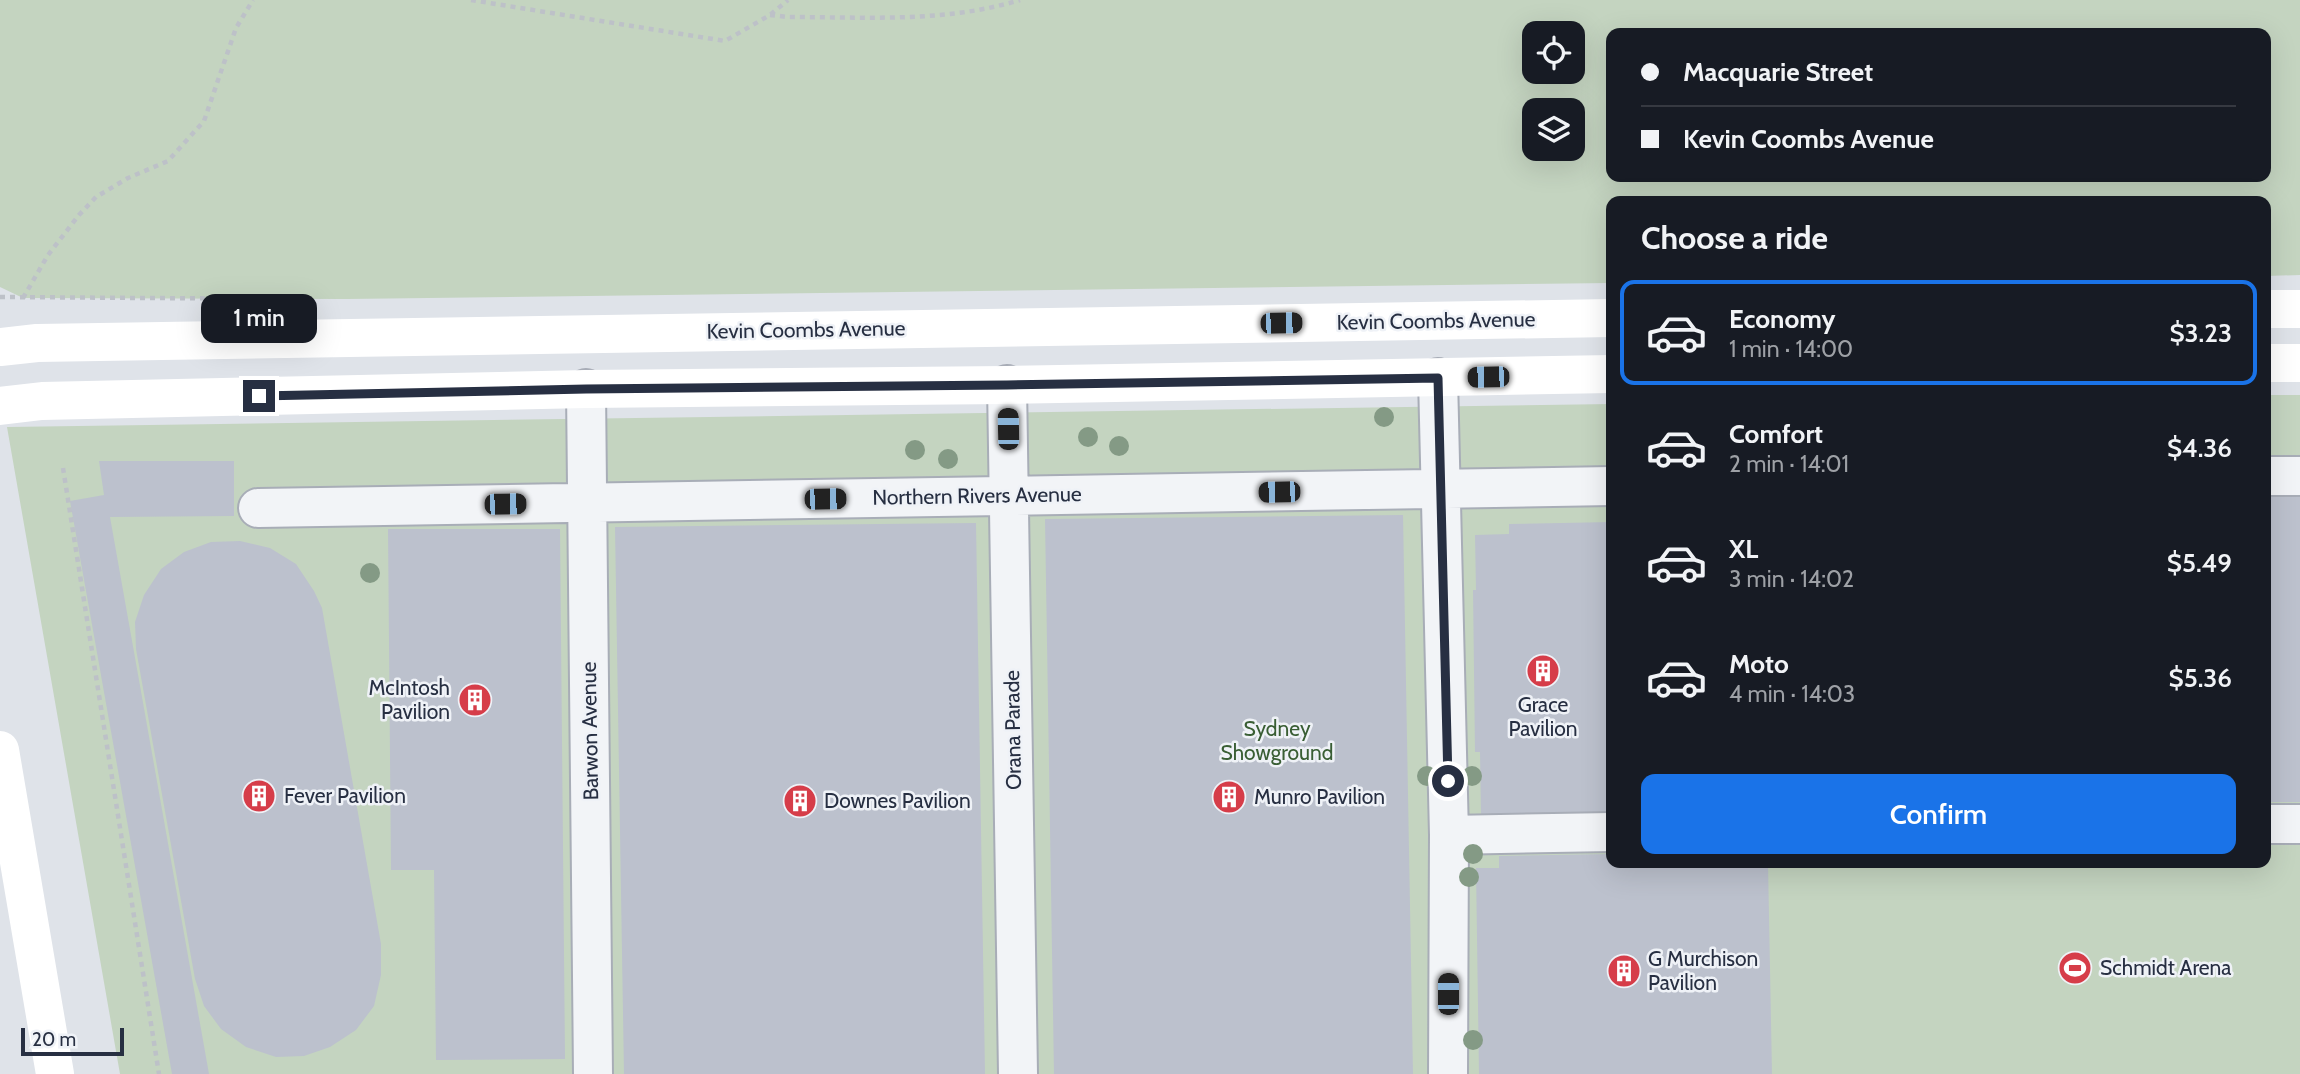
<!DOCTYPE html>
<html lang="en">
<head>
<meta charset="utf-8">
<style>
  :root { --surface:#171b24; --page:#20242c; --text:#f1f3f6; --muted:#9ea1a6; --line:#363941; --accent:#1a73e8 }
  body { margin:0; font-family:Cabin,sans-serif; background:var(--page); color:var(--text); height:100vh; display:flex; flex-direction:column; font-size:26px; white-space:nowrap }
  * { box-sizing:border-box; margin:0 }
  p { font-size:23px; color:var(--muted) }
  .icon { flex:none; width:38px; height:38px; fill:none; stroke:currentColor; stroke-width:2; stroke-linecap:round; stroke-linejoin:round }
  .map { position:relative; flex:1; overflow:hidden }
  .details { position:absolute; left:1606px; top:196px; width:665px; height:672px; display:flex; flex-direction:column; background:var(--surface); border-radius:14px; box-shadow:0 7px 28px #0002 }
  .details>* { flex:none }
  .banner { position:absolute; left:1606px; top:28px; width:665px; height:154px; border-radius:14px; box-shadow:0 7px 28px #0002; display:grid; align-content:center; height:154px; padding:0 35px; background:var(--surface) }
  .controls { position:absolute; left:1522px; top:21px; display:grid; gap:14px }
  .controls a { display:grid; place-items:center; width:63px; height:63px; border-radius:14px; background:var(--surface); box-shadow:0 7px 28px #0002; font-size:35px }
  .scale { position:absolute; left:21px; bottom:18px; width:103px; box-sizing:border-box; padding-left:7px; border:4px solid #272f42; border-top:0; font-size:19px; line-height:24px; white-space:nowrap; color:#272f42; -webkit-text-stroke:5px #eff2f7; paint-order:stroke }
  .end { position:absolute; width:32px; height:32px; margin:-16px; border:9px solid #272f42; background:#fff; box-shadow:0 0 0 4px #fff }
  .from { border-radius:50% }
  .bubble { position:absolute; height:49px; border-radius:14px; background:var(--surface); box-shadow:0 7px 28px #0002; font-size:23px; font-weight:600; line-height:49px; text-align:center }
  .car { position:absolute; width:21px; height:42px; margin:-21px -10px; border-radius:9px; box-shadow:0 0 5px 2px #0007; background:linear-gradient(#222 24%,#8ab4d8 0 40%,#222 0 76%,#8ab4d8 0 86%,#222 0) }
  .banner b { display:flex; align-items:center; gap:24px; height:66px; font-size:26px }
  .banner b+b { border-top:2px solid var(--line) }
  .banner i { width:18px; height:18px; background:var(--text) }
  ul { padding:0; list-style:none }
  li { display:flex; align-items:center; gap:21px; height:105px; margin:0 14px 10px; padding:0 21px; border:4px solid transparent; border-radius:14px }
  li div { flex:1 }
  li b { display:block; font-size:26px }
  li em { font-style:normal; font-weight:600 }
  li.active { border-color:var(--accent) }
  li>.icon { width:63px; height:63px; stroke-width:1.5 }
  h2 { padding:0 35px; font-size:32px; line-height:84px }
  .button { display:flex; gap:14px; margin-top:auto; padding:14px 35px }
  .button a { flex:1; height:80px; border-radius:14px; background:var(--accent); color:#fff; font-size:28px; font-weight:600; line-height:80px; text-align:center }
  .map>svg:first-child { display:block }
  .green { fill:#c4d4c0; fill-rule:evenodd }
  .building { fill:#bcc1cd }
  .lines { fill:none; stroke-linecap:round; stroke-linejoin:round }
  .street-casing { stroke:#a8adb7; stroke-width:42 }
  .path { stroke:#bdc1c8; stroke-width:4.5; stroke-dasharray:5 5; stroke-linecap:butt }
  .street { stroke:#f2f4f7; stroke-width:38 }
  .secondary { stroke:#fff; stroke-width:38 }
  .tree { fill:#849a85 }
  .route { stroke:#272f42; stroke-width:9 }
  .labels { text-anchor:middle; stroke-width:5; stroke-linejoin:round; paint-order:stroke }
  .street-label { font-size:21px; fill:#272f42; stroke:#eff2f7 }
  .poi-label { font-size:21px; fill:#272f42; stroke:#eff2f7; text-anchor:start }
  .park-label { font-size:21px; fill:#395e34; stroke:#eff2f7 }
</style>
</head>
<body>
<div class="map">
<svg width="2300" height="1074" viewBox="0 0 2300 1074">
  <rect width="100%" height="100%" fill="#dfe3e9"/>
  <path class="green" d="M0 0H2300V275L2266 276V201H1612V283L347 299 23 298 0 287ZM1535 33H1573V72H1535ZM2266 33V177H1612V33ZM1535 110H1573V149H1535Z
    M2266 395H2300V1074H120L7 427 1612 404V863H2266Z"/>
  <path class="building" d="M99 461H234V516L110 517 209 1074H172L70 501 104 495Z
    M2300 469V802H2266V470Z
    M1403 515 1413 1074H1054L1045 519Z
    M1612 522V814L1481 816 1480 752H1475L1473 590H1476L1475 535 1509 534V524Z
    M976 523 985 1074H624L615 527Z
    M388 529H560L565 1059 436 1060 434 870H391Z
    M240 541 270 548 296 564 314 591 322 608 381 944V975L374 1006 356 1030 330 1047 304 1056 276 1057 246 1047 221 1029 204 1006 195 979 136 649 135 622 144 595 161 569 184 552 211 542Z
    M1612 854V863H1768L1772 1074H1479L1476 868H1499V856Z"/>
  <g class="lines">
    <defs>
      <path id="street" d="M1438 378 1449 835 1448 1074
        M1007 385 1018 1074
        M586 389 593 1074
        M2266 476H2300
        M258 508 1612 486
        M2266 824H2300
        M1449 835 1612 832"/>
    </defs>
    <use href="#street" class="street-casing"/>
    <path class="path" d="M471 0 725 41 770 15 788 0
      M770 15 788 17C866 17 945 23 1020 0
      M0 297 297 299
      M23 298 48 255 79 215 96 197 128 178 168 161 204 121 236 28 253 0
      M63 468 159 1074"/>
    <use href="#street" class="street"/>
    <path class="secondary" d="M2266 309H2300
      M0 347 37 343 1612 318
      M2266 363H2300
      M0 406 42 401 586 389 1007 385 1612 374
      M0 750 55 1074"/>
  </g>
  <g class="tree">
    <circle cx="1384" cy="417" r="10"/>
    <circle cx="1088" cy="437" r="10"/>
    <circle cx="1119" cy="446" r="10"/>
    <circle cx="915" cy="450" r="10"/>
    <circle cx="948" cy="459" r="10"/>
    <circle cx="370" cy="573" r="10"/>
    <circle cx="1427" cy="776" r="10"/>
    <circle cx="1472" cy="776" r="10"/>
    <circle cx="1473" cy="854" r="10"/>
    <circle cx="1469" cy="877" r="10"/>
    <circle cx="1473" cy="1040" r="10"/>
  </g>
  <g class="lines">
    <path class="route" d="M259 396 586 389 1007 385 1438 378 1448 781"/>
  </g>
  <defs>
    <symbol id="building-disc" viewBox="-11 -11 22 22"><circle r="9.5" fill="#d63d49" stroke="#eff2f7"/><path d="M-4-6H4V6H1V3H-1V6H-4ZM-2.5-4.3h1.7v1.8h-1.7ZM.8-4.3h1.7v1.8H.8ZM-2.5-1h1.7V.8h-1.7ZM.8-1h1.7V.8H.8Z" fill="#fff"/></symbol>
    <symbol id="stadium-disc" viewBox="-11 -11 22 22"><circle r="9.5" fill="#d63d49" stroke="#eff2f7"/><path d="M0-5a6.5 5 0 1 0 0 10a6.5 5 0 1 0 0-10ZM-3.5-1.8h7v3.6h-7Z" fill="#fff"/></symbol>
  </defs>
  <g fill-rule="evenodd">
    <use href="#building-disc" x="1524" y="652" width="38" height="38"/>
    <use href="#building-disc" x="456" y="681" width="38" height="38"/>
    <use href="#building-disc" x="240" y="777" width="38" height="38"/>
    <use href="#building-disc" x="1210" y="778" width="38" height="38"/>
    <use href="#building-disc" x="781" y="782" width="38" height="38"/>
    <use href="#stadium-disc" x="2056" y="949" width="38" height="38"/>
    <use href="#building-disc" x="1605" y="952" width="38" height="38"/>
  </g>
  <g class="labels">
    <g class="street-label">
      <text transform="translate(1436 321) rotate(-1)" y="7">Kevin Coombs Avenue</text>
      <text transform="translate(806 330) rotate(-1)" y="7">Kevin Coombs Avenue</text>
      <text transform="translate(977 496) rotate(-1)" y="7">Northern Rivers Avenue</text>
      <text transform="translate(1013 730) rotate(-91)" y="7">Orana Parade</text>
      <text transform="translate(590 731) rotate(-91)" y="7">Barwon Avenue</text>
    </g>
    <g class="poi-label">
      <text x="450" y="695" text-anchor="end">McIntosh<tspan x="450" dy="24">Pavilion</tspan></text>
      <text x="1543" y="712" text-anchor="middle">Grace<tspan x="1543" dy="24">Pavilion</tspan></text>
      <text x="284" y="803">Fever Pavilion</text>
      <text x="1254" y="804">Munro Pavilion</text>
      <text x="824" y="808">Downes Pavilion</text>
      <text x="1648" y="966">G Murchison<tspan x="1648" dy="24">Pavilion</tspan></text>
      <text x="2100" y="975">Schmidt Arena</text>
    </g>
    <g class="park-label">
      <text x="1277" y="736">Sydney<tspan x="1277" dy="24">Showground</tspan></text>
    </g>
  </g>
</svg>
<div class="controls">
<a><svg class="icon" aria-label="locate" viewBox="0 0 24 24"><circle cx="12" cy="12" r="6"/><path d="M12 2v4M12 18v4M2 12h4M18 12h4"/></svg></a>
<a><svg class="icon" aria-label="layers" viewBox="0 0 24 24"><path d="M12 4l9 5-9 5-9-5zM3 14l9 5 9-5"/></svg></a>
</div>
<div class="scale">20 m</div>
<i class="end from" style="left:1448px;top:781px"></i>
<i class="end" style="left:259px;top:396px"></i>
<div class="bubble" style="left:201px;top:294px;width:116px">1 min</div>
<i class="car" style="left:1281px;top:323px;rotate:89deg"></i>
<i class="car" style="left:1488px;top:377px;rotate:269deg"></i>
<i class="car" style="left:1008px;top:429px;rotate:359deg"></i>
<i class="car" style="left:1279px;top:492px;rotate:269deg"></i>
<i class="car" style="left:825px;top:499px;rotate:89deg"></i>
<i class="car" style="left:505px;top:504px;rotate:89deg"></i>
<i class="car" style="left:1448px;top:994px;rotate:0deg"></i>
<div class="banner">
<b><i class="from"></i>Macquarie Street</b>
<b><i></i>Kevin Coombs Avenue</b>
</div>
<section class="details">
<h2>Choose a ride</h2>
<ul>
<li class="active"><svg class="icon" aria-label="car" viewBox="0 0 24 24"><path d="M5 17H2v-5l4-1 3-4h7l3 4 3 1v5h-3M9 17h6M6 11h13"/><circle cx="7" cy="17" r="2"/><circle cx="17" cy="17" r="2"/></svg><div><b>Economy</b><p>1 min · 14:00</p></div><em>$3.23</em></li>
<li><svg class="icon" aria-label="car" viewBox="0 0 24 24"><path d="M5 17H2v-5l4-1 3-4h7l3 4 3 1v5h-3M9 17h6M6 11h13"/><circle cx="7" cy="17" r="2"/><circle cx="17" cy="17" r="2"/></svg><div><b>Comfort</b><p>2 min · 14:01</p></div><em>$4.36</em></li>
<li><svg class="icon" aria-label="car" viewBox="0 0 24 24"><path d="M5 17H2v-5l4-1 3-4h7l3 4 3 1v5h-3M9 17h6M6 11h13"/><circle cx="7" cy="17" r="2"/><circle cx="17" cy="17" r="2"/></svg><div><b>XL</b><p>3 min · 14:02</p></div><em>$5.49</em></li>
<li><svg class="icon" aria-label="car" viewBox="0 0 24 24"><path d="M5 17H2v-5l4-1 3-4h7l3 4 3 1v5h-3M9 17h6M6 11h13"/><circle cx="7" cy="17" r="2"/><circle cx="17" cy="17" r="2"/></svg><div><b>Moto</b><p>4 min · 14:03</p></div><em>$5.36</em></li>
</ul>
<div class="button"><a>Confirm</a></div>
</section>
</div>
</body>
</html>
